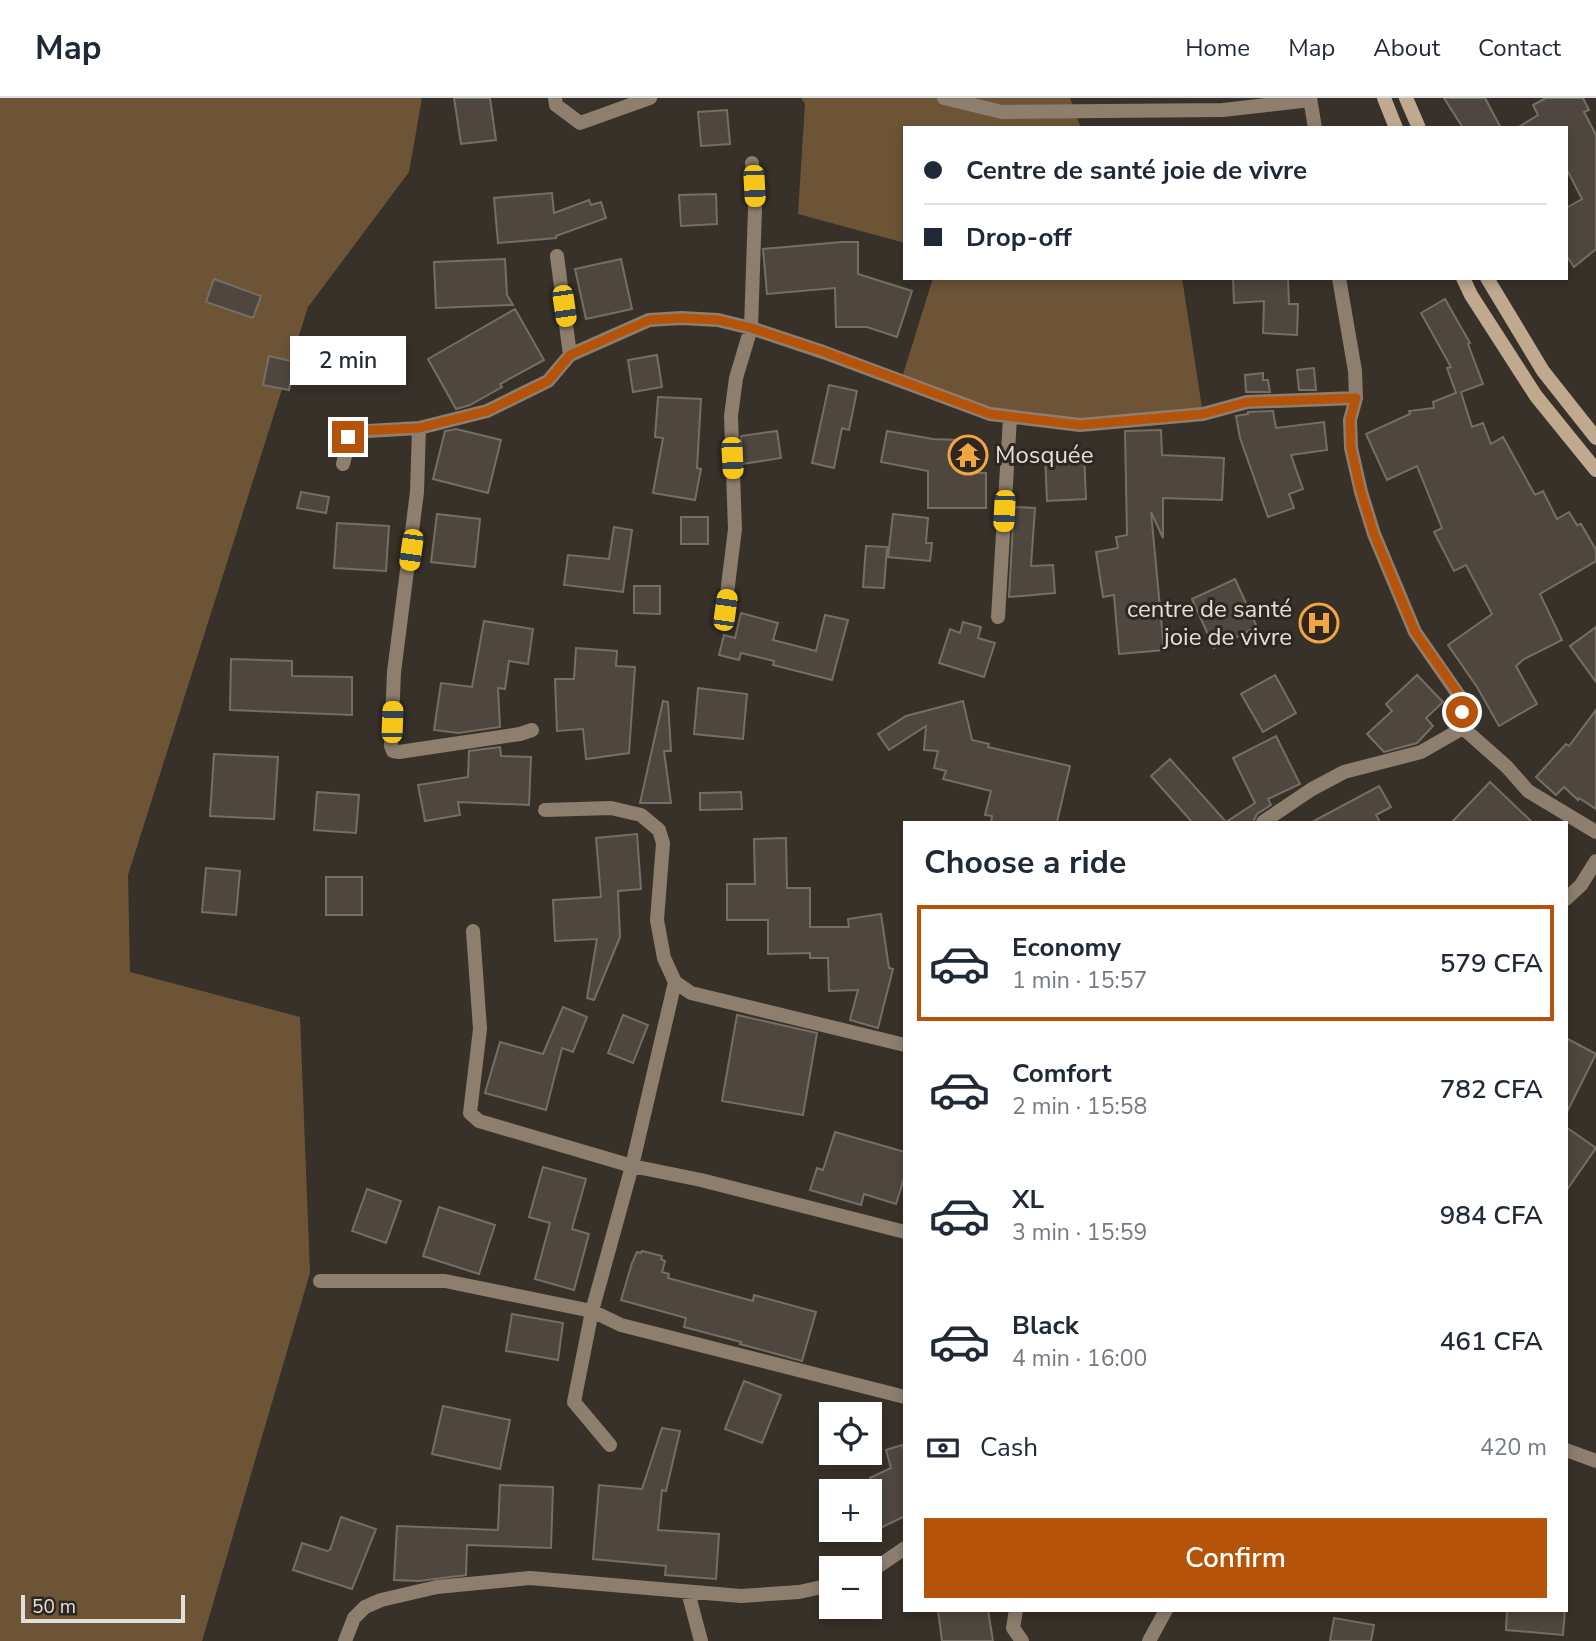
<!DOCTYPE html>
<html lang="en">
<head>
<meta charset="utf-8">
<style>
  :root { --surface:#fff; --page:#f6f6f7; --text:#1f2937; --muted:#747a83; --line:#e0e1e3; --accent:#b45309 }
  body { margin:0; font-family:"Nunito Sans",sans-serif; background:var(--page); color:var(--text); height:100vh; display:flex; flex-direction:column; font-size:26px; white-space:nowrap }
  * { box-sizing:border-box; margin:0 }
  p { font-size:23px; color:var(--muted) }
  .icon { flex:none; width:38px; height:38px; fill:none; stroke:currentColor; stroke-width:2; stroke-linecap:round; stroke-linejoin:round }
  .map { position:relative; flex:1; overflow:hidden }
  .side { position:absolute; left:903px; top:723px; width:665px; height:791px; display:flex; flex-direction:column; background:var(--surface); border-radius:0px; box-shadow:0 4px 10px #0003 }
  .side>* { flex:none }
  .banner { position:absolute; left:903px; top:28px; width:665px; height:154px; border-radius:0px; box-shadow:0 4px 10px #0003; display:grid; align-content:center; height:154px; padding:0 21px; background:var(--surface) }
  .buttons { position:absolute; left:819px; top:1304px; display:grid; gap:14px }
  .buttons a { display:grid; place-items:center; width:63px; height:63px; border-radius:0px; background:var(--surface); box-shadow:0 4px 10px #0003; font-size:35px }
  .scale { position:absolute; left:21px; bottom:18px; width:164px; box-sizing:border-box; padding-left:7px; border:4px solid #e2ded9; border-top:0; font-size:19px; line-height:24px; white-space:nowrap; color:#e2ded9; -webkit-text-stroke:5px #2e2720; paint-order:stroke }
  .end { position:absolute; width:32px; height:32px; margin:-16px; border:9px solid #b45309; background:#fff; box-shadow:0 0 0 4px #fff }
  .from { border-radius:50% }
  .bubble { position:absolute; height:49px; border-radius:0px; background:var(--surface); box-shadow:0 4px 10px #0003; font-size:23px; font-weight:600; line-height:49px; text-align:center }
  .car { position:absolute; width:21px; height:42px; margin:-21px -10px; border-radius:9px; box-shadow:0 0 5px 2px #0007; background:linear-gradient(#f5c518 24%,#345 0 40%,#f5c518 0 76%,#345 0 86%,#f5c518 0) }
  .banner b { display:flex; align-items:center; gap:24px; height:66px; font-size:26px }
  .banner b+b { border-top:2px solid var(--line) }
  .banner i { width:18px; height:18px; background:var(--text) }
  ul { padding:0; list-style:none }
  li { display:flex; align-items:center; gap:21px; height:116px; margin:0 14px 10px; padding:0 7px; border:4px solid transparent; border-radius:0px }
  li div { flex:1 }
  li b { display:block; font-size:26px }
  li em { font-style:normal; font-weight:600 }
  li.active { border-color:var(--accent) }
  li>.icon { width:63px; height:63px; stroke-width:1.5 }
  h2 { padding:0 21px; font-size:32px; line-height:84px }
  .pay { display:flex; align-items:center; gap:18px; height:77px; padding:0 21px; font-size:26px }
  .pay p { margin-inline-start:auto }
  .cta { display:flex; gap:14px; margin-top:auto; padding:14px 21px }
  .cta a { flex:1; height:80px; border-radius:0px; background:var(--accent); color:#fff; font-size:28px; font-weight:600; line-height:80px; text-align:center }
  header { display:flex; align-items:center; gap:42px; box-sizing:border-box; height:98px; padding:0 35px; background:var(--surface); border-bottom:2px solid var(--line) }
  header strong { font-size:33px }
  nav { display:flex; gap:38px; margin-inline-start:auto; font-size:24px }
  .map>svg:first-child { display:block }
  .green { fill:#6d5437 }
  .building { fill:#4f473f; stroke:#756e65; stroke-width:2 }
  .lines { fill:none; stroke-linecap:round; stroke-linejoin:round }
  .minor { stroke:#8d7e6e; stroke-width:14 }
  .secondary { stroke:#c0a98f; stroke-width:14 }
  .route { stroke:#b45309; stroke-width:9 }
  .labels { text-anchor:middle; stroke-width:6; stroke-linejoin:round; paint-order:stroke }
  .poi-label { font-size:24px; fill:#e2ded9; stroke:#2e2720; text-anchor:start }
</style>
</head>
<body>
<header>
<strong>Map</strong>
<nav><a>Home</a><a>Map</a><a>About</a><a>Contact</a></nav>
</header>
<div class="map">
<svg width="1596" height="1543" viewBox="0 0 1596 1543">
  <rect width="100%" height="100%" fill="#383129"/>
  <path class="green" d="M0 0H422L409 74 308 209 128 777 130 874 300 919 310 1175 202 1543H0Z
    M801 0H1070L1081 30H905V145L798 116 805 6Z
    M933 180H1182L1203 316 1080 327 1018 321 901 283Z"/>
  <path class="building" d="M454 0H490L496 42 461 46Z
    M1444 0H1485L1501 30H1463Z
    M1546 0H1583L1589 12 1584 14 1596 37V151L1574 169 1566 157V110L1582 101 1566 70V30H1517L1538 17 1533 7Z
    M727 12 730 46 701 48 698 14Z
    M552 95 554 115 589 102 591 107 601 104 606 120 556 138V140L498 145 494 100Z
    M716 96 717 126 681 128 679 97Z
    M842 144H858V176L912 193 897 239 867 229H836L835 190 767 196 763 151Z
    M505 161 507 197 513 207 436 210 434 164Z
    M621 161 632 211 586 221 575 171Z
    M1233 180H1288L1289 206H1298L1297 237 1263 235 1264 203 1234 205Z
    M214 181 261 198 253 220 206 204Z
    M1445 201 1470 245 1468 246 1483 286 1461 294 1472 329 1483 325 1491 346 1503 339 1535 397 1543 393 1557 421 1569 414 1577 427 1581 426 1596 452V463L1540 496 1562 542 1524 561 1516 568 1537 606 1499 628 1477 589 1448 547 1492 516 1466 467 1454 473 1434 434 1442 430 1417 368 1387 382 1366 336 1410 316 1409 313 1434 310 1433 304 1456 295 1447 270 1451 269 1421 215Z
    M515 211 544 262 500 286 502 289 470 307 456 311 428 261Z
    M657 257 662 289 633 294 628 262Z
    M269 258 295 264 289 292 263 287Z
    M1314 270 1316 292H1299L1297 272Z
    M1263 275V282H1268L1270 294H1246L1245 277Z
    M829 287 857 293 849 332 842 330 834 370 812 365Z
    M658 299 701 301 697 370 701 371 695 402 653 395 663 340 655 339Z
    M1273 313 1276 330 1324 324 1327 352 1291 357 1303 391 1289 396 1294 410 1268 419 1240 340 1236 318 1248 316V314Z
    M456 331 501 342 488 395 433 381 445 333Z
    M1161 332 1162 357 1224 360 1222 402 1163 400V440L1151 414 1164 552 1119 556 1114 497 1103 499 1096 454 1118 450 1116 439 1127 437 1125 333Z
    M777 333 781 360 742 366 741 338Z
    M887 333 933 341 959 342V374L986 375V410H928V373L881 364Z
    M1084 355 1086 401 1047 403 1045 357Z
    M301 394 329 399 326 415 297 410Z
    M1014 409 1035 410 1031 468 1053 467 1055 495 1009 499Z
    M437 416 480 421 475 469 431 464Z
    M893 416 928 420 926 445H932L930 463 888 459Z
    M681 419H708V446H681Z
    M337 425 389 428 386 473 334 470Z
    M614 429 632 432 623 494 564 487 568 457 609 461Z
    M866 448 887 449 884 490 863 489Z
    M1235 481 1257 529 1214 550 1192 501Z
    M634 488H660V516L634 515Z
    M1321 508 1333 533 1317 541 1305 516Z
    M741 515 778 525 773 542 816 553 825 517 848 522 832 582 773 567 774 563 741 555 739 562 719 557 724 537 735 540Z
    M484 523 533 531 528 566 509 563 505 591 498 590 500 629 458 635 434 632 441 585 472 589Z
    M963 524 981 529 978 540 995 545 984 579 939 565 950 531 960 535Z
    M1596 529V584L1570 548Z
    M576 550 617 553 616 568 635 569 629 655 586 661 583 631 557 633 555 581H574Z
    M231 561 292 563V578L352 579V617L230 612Z
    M1275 577 1296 615 1263 634 1241 596Z
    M1417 577 1443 604 1426 620 1433 628 1417 645 1384 654 1367 636 1392 613 1386 606Z
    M698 590 747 596 743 641 694 636Z
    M663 603 668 604 671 653H664L671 705H640Z
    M963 603 972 642 989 646 988 649 1070 668 1057 724H991L992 718 985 717 991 693 943 681 946 673 934 670 938 653 924 652 926 628 889 652 878 636 906 618Z
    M1596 612V711L1579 700 1578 702 1564 689 1556 697 1536 679 1566 646 1569 648Z
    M1276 638 1300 686 1268 701 1271 707 1257 716 1253 724H1192L1151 678 1170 661 1226 724 1255 705 1233 660Z
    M500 649 501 658 531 659 529 707 458 704 460 717 425 723 418 687 468 679 469 653Z
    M214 656 278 659 274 721 210 718Z
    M1490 684 1532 724H1452Z
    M1379 688 1391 709 1376 717 1380 724H1312Z
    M317 694 359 697 356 735 314 732Z
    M741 694 742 711 700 712V695Z
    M637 736 641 791 618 793 620 839 594 902 587 900 597 841 555 843 553 802 601 799 596 740Z
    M786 740 787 790H810V829H849L848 821 881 816 889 870 893 871 878 930 850 922 858 892 829 893 828 860H810V855L768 856V822H727V786H755L754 741Z
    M206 770 240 773 236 817 202 814Z
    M326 779H362V817H326Z
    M563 909 587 919 573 954 562 950 546 1012 485 995 500 944 543 956Z
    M623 917 648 927 633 965 608 955Z
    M737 917 817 935 803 1017 722 1003Z
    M1566 940 1596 956 1566 1016Z
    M1566 1029 1596 1050 1566 1093Z
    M835 1034 905 1054V1077L896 1106 864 1096 861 1107 810 1092 817 1070 823 1072Z
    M543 1069 586 1081 572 1131 589 1136 574 1192 535 1181 550 1125 529 1119Z
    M367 1091 401 1103 386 1145 352 1133Z
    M439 1109 495 1127 479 1176 423 1158Z
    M642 1153 662 1158 661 1161 665 1163 662 1174 669 1176 668 1180 753 1203 754 1197 816 1214 802 1263 740 1246 741 1244 684 1229 686 1220 621 1202 632 1165 637 1154 641 1155Z
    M512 1216 563 1225 558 1262 506 1253Z
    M744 1283 781 1297 762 1345 725 1331Z
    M443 1308 510 1322 500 1371 432 1356Z
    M662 1330 680 1333 666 1393 662 1392 658 1432 719 1436 716 1481 665 1477 666 1468 593 1461 599 1387 642 1391Z
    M902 1347 905 1357V1418L870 1435V1380L891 1370 886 1352Z
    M500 1387 553 1389 551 1450 467 1447 466 1477 419 1483 394 1482 397 1428 498 1432Z
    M341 1419 376 1431 352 1491 293 1472 302 1445 327 1453 330 1452Z
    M938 1512H988L993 1543H942Z
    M1507 1512H1565L1563 1537 1506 1532Z
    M1334 1520 1374 1527 1371 1543H1330Z"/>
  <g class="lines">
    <path class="minor" d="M555 0 556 7 580 25 650 0
      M944 0 1002 14 1223 12 1310 2
      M1310 0 1315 30
      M557 158 570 257
      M1339 180 1355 273 1356 300 1350 322 1351 350 1361 394 1374 436 1415 534 1460 599 1463 630 1507 669 1528 693 1596 734
      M419 330 417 394 394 574 391 648 393 653 399 654 520 636 532 632
      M343 366 351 334 419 330 487 313 548 283 570 257 649 222 681 220 718 222 751 230 823 254 990 316 1080 327 1203 316 1247 304 1356 300
      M725 512 735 431 731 318 736 280 751 230 755 111 752 65
      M998 519 1010 320
      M545 712 611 710 641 717 659 732 663 745 657 822 664 860 675 884 691 895 905 947
      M1263 724 1312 691 1344 674 1421 654 1463 630
      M1566 801 1581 787 1596 763
      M473 833 480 931 470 1015 479 1023 632 1068 675 884
      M905 1134 701 1082 632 1068 592 1213 621 1227 905 1299
      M320 1183H445L592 1213 574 1304 610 1347
      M1566 1352 1596 1363
      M870 1474 905 1450
      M688 1494 701 1543
      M1016 1512 1013 1530 1022 1543
      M345 1543 354 1520 365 1509 381 1502 437 1489 530 1480 741 1498 799 1494 831 1487
      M1149 1543 1166 1512"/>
    <path class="secondary" d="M1384 0 1396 30
      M1406 0 1419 30
      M1463 180 1471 197 1536 298 1596 372
      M1487 180 1543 273 1596 340"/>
  </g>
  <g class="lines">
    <path class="route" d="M348 339 355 333 419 330 487 313 548 283 570 257 649 222 681 220 718 222 751 230 824 254 990 316 1080 327 1203 316 1247 304 1356 300 1350 322 1351 350 1361 394 1374 436 1415 534 1460 598 1462 614"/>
  </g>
  <defs>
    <symbol id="temple-ring" viewBox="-11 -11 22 22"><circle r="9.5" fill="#2e2720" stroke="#f2a541" stroke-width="1.5"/><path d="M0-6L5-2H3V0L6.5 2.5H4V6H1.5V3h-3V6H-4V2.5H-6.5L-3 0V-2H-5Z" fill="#f2a541"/></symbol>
    <symbol id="hospital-ring" viewBox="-11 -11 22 22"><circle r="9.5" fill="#2e2720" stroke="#f2a541" stroke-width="1.5"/><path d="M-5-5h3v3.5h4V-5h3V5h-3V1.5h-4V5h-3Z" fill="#f2a541"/></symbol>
  </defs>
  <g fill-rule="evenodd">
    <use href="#temple-ring" x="946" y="335" width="44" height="44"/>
    <use href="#hospital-ring" x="1297" y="503" width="44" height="44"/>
  </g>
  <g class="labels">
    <g class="poi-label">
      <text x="995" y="365">Mosquée</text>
      <text x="1292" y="519" text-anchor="end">centre de santé<tspan x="1292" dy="28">joie de vivre</tspan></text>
    </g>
  </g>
</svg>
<div class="buttons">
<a><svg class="icon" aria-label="locate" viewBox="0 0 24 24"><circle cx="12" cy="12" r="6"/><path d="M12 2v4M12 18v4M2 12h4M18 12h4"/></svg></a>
<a>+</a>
<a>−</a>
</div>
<div class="scale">50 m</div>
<i class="end from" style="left:1462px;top:614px"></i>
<i class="end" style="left:348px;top:339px"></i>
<div class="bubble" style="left:290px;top:238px;width:116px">2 min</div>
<i class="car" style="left:754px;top:88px;rotate:177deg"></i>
<i class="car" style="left:564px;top:208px;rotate:172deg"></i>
<i class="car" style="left:732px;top:360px;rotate:177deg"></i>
<i class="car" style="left:1004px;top:413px;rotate:183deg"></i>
<i class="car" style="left:411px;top:452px;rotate:188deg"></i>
<i class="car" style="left:725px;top:512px;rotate:8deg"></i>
<i class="car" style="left:392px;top:624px;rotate:2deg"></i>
<div class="banner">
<b><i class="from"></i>Centre de santé joie de vivre</b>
<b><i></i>Drop-off</b>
</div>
<section class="side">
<h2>Choose a ride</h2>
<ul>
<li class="active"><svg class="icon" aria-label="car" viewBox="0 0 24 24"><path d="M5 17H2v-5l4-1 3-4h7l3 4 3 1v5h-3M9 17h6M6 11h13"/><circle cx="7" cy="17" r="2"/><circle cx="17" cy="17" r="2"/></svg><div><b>Economy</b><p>1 min · 15:57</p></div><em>579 CFA</em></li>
<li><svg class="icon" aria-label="car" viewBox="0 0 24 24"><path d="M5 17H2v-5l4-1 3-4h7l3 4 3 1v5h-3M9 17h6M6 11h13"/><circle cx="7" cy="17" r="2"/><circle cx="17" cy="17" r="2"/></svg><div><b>Comfort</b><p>2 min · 15:58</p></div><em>782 CFA</em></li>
<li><svg class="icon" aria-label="car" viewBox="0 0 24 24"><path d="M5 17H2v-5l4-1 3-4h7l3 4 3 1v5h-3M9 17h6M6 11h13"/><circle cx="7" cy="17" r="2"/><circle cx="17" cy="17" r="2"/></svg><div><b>XL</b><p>3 min · 15:59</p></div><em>984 CFA</em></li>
<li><svg class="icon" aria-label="car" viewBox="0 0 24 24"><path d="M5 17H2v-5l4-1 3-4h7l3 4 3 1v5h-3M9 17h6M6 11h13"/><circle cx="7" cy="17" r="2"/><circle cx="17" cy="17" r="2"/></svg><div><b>Black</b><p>4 min · 16:00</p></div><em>461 CFA</em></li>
</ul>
<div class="pay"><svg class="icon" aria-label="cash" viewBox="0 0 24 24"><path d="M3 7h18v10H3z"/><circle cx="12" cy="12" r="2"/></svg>Cash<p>420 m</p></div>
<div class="cta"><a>Confirm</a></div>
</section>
</div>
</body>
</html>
